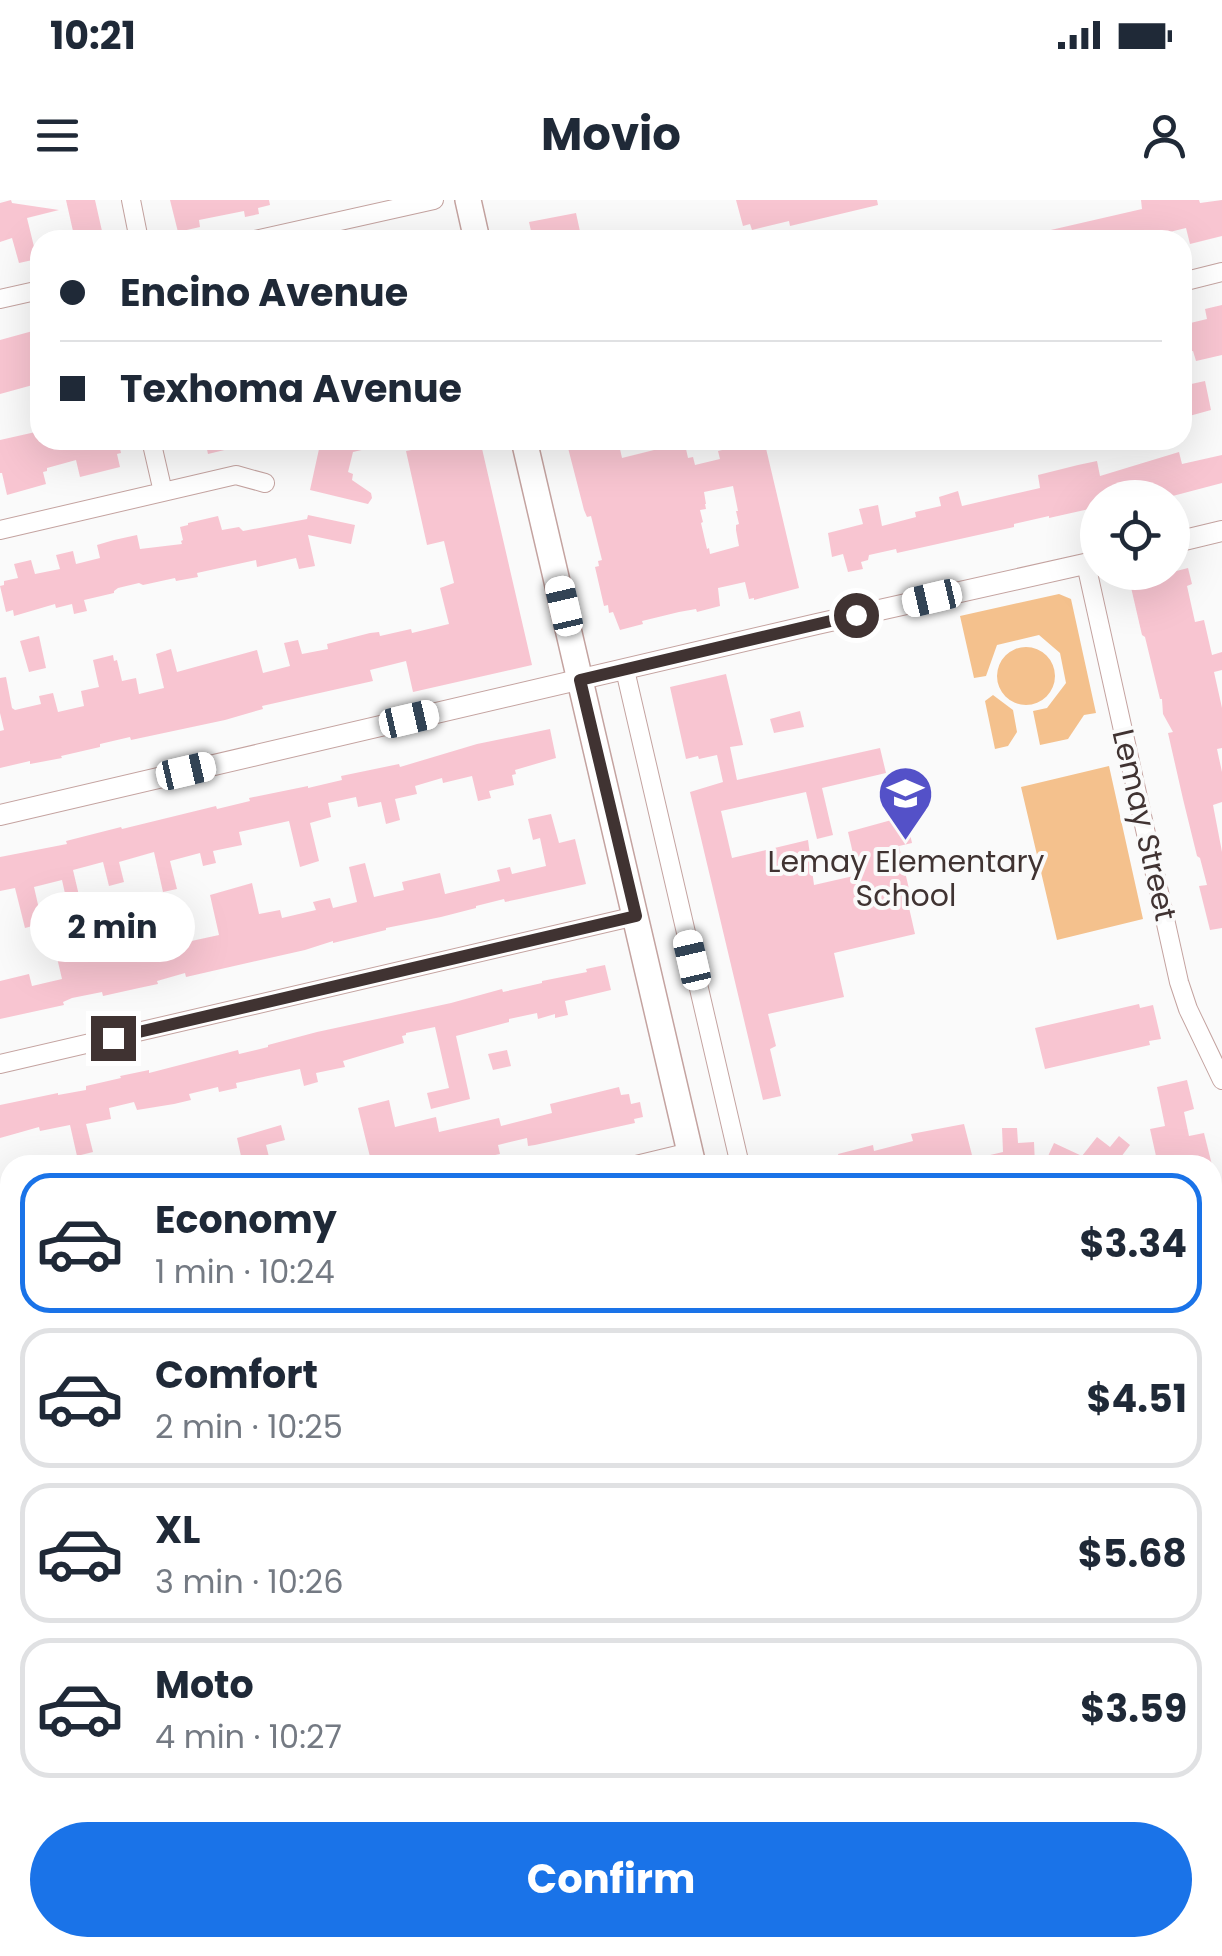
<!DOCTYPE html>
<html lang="en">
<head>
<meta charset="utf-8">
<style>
  :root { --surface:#fff; --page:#f6f6f7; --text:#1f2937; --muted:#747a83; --line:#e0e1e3; --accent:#1a73e8 }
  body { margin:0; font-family:Poppins,sans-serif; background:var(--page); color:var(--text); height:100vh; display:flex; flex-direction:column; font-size:38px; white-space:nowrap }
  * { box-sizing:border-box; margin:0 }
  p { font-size:32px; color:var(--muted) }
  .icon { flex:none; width:55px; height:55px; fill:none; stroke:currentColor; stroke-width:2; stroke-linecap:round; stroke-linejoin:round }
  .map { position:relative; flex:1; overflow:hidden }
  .side { position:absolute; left:0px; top:955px; width:1222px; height:802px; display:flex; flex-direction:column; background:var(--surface); border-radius:30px 30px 0 0; box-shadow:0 10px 40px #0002 }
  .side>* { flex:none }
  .hud { position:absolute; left:30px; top:30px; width:1162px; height:220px; border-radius:30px; box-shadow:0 10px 40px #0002; display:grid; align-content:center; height:220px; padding:0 30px; background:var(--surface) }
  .controls { position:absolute; left:1080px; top:280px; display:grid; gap:20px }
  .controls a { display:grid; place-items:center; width:110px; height:110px; border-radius:50%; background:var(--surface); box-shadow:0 10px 40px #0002; font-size:50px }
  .end { position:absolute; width:45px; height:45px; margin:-22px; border:12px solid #403332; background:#fff; box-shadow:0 0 0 5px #fff }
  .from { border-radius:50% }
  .bubble { position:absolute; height:70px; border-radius:35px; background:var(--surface); box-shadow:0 10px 40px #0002; font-size:32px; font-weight:700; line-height:70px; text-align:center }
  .car { position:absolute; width:30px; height:60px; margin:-30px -15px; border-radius:12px; box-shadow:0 0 8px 2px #0007; background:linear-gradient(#fff 24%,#345 0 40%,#fff 0 76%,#345 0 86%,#fff 0) }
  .hud b { display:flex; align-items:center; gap:35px; height:95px; font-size:38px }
  .hud b+b { border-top:2px solid var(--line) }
  .hud i { width:25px; height:25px; background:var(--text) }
  ul { padding:18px 0 0; list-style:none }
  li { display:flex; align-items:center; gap:30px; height:140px; margin:0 20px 15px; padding:0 10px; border:5px solid var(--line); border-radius:30px }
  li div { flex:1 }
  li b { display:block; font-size:38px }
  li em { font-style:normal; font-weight:700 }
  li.active { border-color:var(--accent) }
  li>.icon { width:90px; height:90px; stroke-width:1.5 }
  .cta { display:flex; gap:20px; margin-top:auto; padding:20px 30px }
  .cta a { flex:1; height:115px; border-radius:60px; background:var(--accent); color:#fff; font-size:40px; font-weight:700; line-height:115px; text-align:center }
  .status { display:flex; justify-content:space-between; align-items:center; height:70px; padding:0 50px; background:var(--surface); direction:ltr }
  .status svg { height:28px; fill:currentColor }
  header { display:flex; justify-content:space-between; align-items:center; height:130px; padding:0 30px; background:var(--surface); font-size:45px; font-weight:700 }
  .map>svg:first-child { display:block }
  .green { fill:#f4c18d }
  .building { fill:#f8c5d1; fill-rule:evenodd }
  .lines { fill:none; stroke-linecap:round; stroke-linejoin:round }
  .minor-casing { stroke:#c4a3a0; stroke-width:20 }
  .tertiary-casing { stroke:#c4a3a0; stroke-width:22 }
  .secondary-casing { stroke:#c4a3a0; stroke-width:28 }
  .primary-casing { stroke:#c4a3a0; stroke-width:30 }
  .minor { stroke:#fff; stroke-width:18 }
  .tertiary { stroke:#fff; stroke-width:20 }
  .secondary { stroke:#fff; stroke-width:25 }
  .primary { stroke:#fff; stroke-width:28 }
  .route { stroke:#403332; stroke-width:12 }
  .labels { text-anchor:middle; stroke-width:8; stroke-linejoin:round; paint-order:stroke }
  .street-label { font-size:30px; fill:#403332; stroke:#fafafa }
  .poi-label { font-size:30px; fill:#403332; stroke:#fafafa }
</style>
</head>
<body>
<div class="status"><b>10:21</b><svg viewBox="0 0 49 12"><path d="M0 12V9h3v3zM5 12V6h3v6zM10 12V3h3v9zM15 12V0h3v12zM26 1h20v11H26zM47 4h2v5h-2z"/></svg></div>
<header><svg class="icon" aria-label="menu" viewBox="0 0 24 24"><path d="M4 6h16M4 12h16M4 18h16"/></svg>Movio<svg class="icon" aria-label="person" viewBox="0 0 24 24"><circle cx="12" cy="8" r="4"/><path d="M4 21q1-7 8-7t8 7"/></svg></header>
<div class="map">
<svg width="1222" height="1756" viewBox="0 0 1222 1756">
  <rect width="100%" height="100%" fill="#fafafa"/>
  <path class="green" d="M1059 394 1071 399 1096 513 1084 515 1068 539 1040 545 1033 511 1047 508 1066 483 1060 453 1039 435 997 445 986 476 974 478 960 416Z
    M997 476a29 29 0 1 1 58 0a29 29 0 1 1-58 0Z
    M993 495 1013 510 1017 532 1008 546 995 549 985 501Z
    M1109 566 1143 719 1057 740 1021 587Z"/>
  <path class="building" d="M11 0 12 3 59 10 27 18 37 59 19 63 12 38 0 42V3Z
    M66 0H95L104 40H75Z
    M170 0H269L270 5 258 8 259 14 245 17 244 11 199 20 200 27 178 32Z
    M736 0H877L878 5 790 26 789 21 752 30 750 24 743 26Z
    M1141 0H1199L1200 3 1222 0V36L1190 44 1186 28 1153 36 1154 40H1029V35L1142 9Z
    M576 13 581 36 564 40H533L529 22Z
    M1222 105V155L1196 161 1193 151 1182 153V125L1207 119 1205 109Z
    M40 129V183L0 194V140Z
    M1205 181 1211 210 1182 218V186Z
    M40 231V240H118L121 253 117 254 120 267 80 277 76 260 47 268V271L43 272 46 284 7 295 2 273H0V240Z
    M205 240H245V245L208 254Z
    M321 240H382L383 245 353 252 348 272 353 274 352 280 371 293 372 298 368 304 310 290Z
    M415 240H436V243L451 240H480L532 465 413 492 406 461 370 470 373 481 262 506 263 509 225 520 131 540 130 537 100 544V547L61 556 62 558 30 564V561L0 568V531L4 530 0 513V478L6 477 12 508 15 510 41 504 39 496 53 493 58 512 84 506 81 491 99 487 93 460 113 455 114 461 117 460 122 481 136 478 139 494 164 488 156 454 171 449 177 472 257 450 263 473 290 466 284 443 298 440 302 454 328 449 327 444 370 433 379 432 380 436 411 429 412 433 449 424 440 388 454 383 444 341 427 345 406 251 417 249Z
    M585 240H618L622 258 654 250 652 240H684L688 258 693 257 695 265 720 259 718 251 764 240 799 388 754 400V398L749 399 745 382 718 388 720 406 697 412 696 409 679 412 642 421 643 424 620 430 613 412 609 413 608 405 604 406 595 367 599 366 598 361 602 360 591 316 587 317 584 310 567 244ZM733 286 738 311H736L739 324 736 325V330L739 346 710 354 709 348 707 349 701 323 703 322 700 310 706 309 705 304H706L704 292Z
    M1179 252 1182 264 1222 255V283L1165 298H1098V307L1049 318V316L1014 324V327L897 353 896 349 869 355 868 360 861 362 863 369 848 372 843 354 832 357 828 333 863 324 859 309 878 305 882 326 916 317 915 312 941 306 939 297 958 291 962 306 1040 288 1038 275 1078 265 1097 261 1100 276Z
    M308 315 355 325 351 344 308 335 315 366 299 369 296 358 257 367 256 360 197 373 198 377 176 381 175 378 143 385 139 383 118 388 114 391V393L84 400 87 411 74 414 72 404 56 408 55 404 14 416 13 410 6 412 0 386 4 385V381L18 378 14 364 31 360 35 374 60 369 56 355 73 351 76 364 100 358 97 345 114 340 137 335 140 349 182 344 181 341 183 340 180 327 188 325V323L218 316 222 330 239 327 243 331 307 319Z
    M1188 368 1192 384 1187 386 1195 422 1204 420 1212 455 1222 452V470L1214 472 1222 508V548L1217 549 1222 572V602L1213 605 1222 652V728L1210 730 1199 686 1207 685 1200 658 1197 656 1183 599 1168 533 1173 532 1163 514 1162 499H1160L1145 437 1142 435 1130 383Z
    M39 436 46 468 29 472 20 441Z
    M726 474 743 545 730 547 737 580 880 548 886 573 822 588 833 635 817 639 806 592 721 611 732 658 808 640 814 685 858 675 848 632 906 616 912 643 899 646 909 689 905 690 915 734 834 753 844 797 768 814 776 846 770 849 781 896 763 900 690 592 723 582 717 555 699 559 698 556 686 559 670 487Z
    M800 511 804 527 774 533 770 519Z
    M550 529 556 558 515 570 516 574 512 575 514 585 489 591 491 598 478 601 472 576 443 583 442 578 415 586 417 594 395 599 400 620 386 624 381 602 358 607 356 597 328 603 331 617 310 623 319 661 300 667 289 621 239 632 242 645 213 651 216 663 203 666 200 653 170 661 177 689 163 692 154 652 119 662 124 682 109 686 103 662 73 670 81 704 68 707 62 680 34 687 39 709 36 710 40 724 25 728 15 688 0 691V657L67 644 66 641 121 627 122 629 216 606 217 609 250 601 249 598 308 586V588L342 580 341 576 399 564 400 567 477 544Z
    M551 614 559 643 575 639 586 684 519 699 505 702 504 699 476 706V708L441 717 386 728V730L333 743V741L305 750 186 777 185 773 157 781 158 784 139 788 103 796 102 792 72 798 63 802 64 805 0 819V781L29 774 32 786 62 779 51 732 70 728 78 761 130 749 125 727 118 720 126 713 142 712 141 707 162 702 173 745 219 735 210 695 252 683 259 714 280 710 282 718 316 710 313 702 330 698 333 708 357 702 349 667 365 663 374 697 404 690 402 682 440 673 445 694 500 681 497 670 510 667 512 674 546 666 540 638 533 640 528 619Z
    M605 765 611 790 565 801 568 815 555 818V814L538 819 537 813 509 819V822L456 836 470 899 431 909 427 893 449 888 435 827 406 833V835L402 836 404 843 343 861 345 867 316 873 318 882 304 886 300 869 236 883 237 888 219 892 218 887 189 894 191 900 174 904 137 910 134 902 109 908 111 919 86 924 93 952 77 956 70 925 40 931 39 927 0 938V905L58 893V895L86 890V886L121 878 120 876 149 870V873L238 850 239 854 268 847V845L317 832 451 803 502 789 503 792 542 783V781L587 772 586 769Z
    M1139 804 1140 808 1153 805 1161 839 1149 841 1150 845 1045 869 1035 828Z
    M507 850 511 866 493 870 488 854Z
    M1187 880 1194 909 1184 912 1189 936 1204 933 1212 965H1158L1150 929 1165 926 1157 887Z
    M619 887 621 895 629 894 631 904 640 902 643 917 634 919 635 923 535 945 528 946 527 938 498 945 500 954 481 958V956L454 962 455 965H372L358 908 389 900 395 927 436 917 439 932 499 918 501 926 552 913 550 904Z
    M964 924 973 959 1003 952 1002 928H1017L1018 943 1034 942 1035 965H841L838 954 873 945 874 951 913 941 911 934Z
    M281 925 285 940 266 945 271 965H246L245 955 241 956 237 938Z
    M1119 936 1130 945 1115 965H1044L1054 943 1082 956 1097 937 1110 947Z"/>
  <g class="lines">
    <defs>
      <path id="minor" d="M131 0 139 40
        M255 40 434 0
        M1182 82 1222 72
        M0 99 40 90
        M151 240 163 292
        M0 330 236 275 265 283
        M1086 364 1179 782 1188 809 1222 880
        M625 470 740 965
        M0 864 636 716
        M636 965 690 952
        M0 1112 10 1109
        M1212 1306 1222 1303
        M0 1362 10 1360
        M1212 1622 1222 1620
        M1127 1748 1129 1756
        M636 1756 674 1748"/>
      <path id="tertiary" d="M1172 343 1222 331
        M0 615 817 424 1098 361"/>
      <path id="secondary" d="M468 0 477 40
        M524 240 693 965
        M875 1748 877 1756"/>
      <path id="primary" d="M1212 1357 1222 1355
        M0 1642 10 1640"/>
    </defs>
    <use href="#minor" class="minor-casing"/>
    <use href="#tertiary" class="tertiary-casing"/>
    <use href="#secondary" class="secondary-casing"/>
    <use href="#primary" class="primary-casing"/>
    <use href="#minor" class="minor"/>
    <use href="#tertiary" class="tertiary"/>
    <use href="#secondary" class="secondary"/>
    <use href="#primary" class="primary"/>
  </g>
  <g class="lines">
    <path class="route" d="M113 838 636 716 580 480 856 415"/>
  </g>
  <defs>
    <symbol id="school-pin" viewBox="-11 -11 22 30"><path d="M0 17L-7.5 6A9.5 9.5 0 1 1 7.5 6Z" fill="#5451c8" stroke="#fafafa"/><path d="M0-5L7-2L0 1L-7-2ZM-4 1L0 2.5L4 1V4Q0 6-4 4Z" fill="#fff"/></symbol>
  </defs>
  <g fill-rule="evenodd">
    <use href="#school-pin" x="874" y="562" width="63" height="86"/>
  </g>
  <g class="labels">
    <g class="street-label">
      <text transform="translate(1144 625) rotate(77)" y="10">Lemay Street</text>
    </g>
    <g class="poi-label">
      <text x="906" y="672">Lemay Elementary<tspan x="906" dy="34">School</tspan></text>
    </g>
  </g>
</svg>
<div class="controls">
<a><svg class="icon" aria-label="locate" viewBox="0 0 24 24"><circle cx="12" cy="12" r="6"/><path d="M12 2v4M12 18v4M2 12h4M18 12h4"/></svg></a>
</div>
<i class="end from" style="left:856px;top:415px"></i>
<i class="end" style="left:113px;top:838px"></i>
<div class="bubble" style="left:30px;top:692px;width:165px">2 min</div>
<i class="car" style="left:932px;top:398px;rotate:257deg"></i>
<i class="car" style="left:564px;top:406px;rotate:347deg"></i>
<i class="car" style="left:409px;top:519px;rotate:77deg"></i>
<i class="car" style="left:186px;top:571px;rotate:77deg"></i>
<i class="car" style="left:692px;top:760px;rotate:347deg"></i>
<div class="hud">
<b><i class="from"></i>Encino Avenue</b>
<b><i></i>Texhoma Avenue</b>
</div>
<section class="side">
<ul>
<li class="active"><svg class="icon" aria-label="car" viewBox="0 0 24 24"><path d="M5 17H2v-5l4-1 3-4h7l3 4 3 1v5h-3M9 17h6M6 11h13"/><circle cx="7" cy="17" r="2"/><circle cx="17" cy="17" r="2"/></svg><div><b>Economy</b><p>1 min · 10:24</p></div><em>$3.34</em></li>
<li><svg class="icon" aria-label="car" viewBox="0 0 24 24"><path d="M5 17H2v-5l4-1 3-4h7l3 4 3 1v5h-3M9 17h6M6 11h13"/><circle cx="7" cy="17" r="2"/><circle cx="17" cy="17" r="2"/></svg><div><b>Comfort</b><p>2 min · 10:25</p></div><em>$4.51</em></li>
<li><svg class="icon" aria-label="car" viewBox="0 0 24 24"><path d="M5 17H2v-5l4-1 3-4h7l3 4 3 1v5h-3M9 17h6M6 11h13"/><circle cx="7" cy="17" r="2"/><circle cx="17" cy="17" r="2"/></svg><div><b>XL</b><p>3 min · 10:26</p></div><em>$5.68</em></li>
<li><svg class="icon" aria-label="car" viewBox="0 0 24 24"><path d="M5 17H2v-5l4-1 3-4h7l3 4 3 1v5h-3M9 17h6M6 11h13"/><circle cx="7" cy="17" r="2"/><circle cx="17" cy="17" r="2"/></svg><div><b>Moto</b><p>4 min · 10:27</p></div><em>$3.59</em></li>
</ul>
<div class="cta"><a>Confirm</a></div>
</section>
</div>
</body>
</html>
